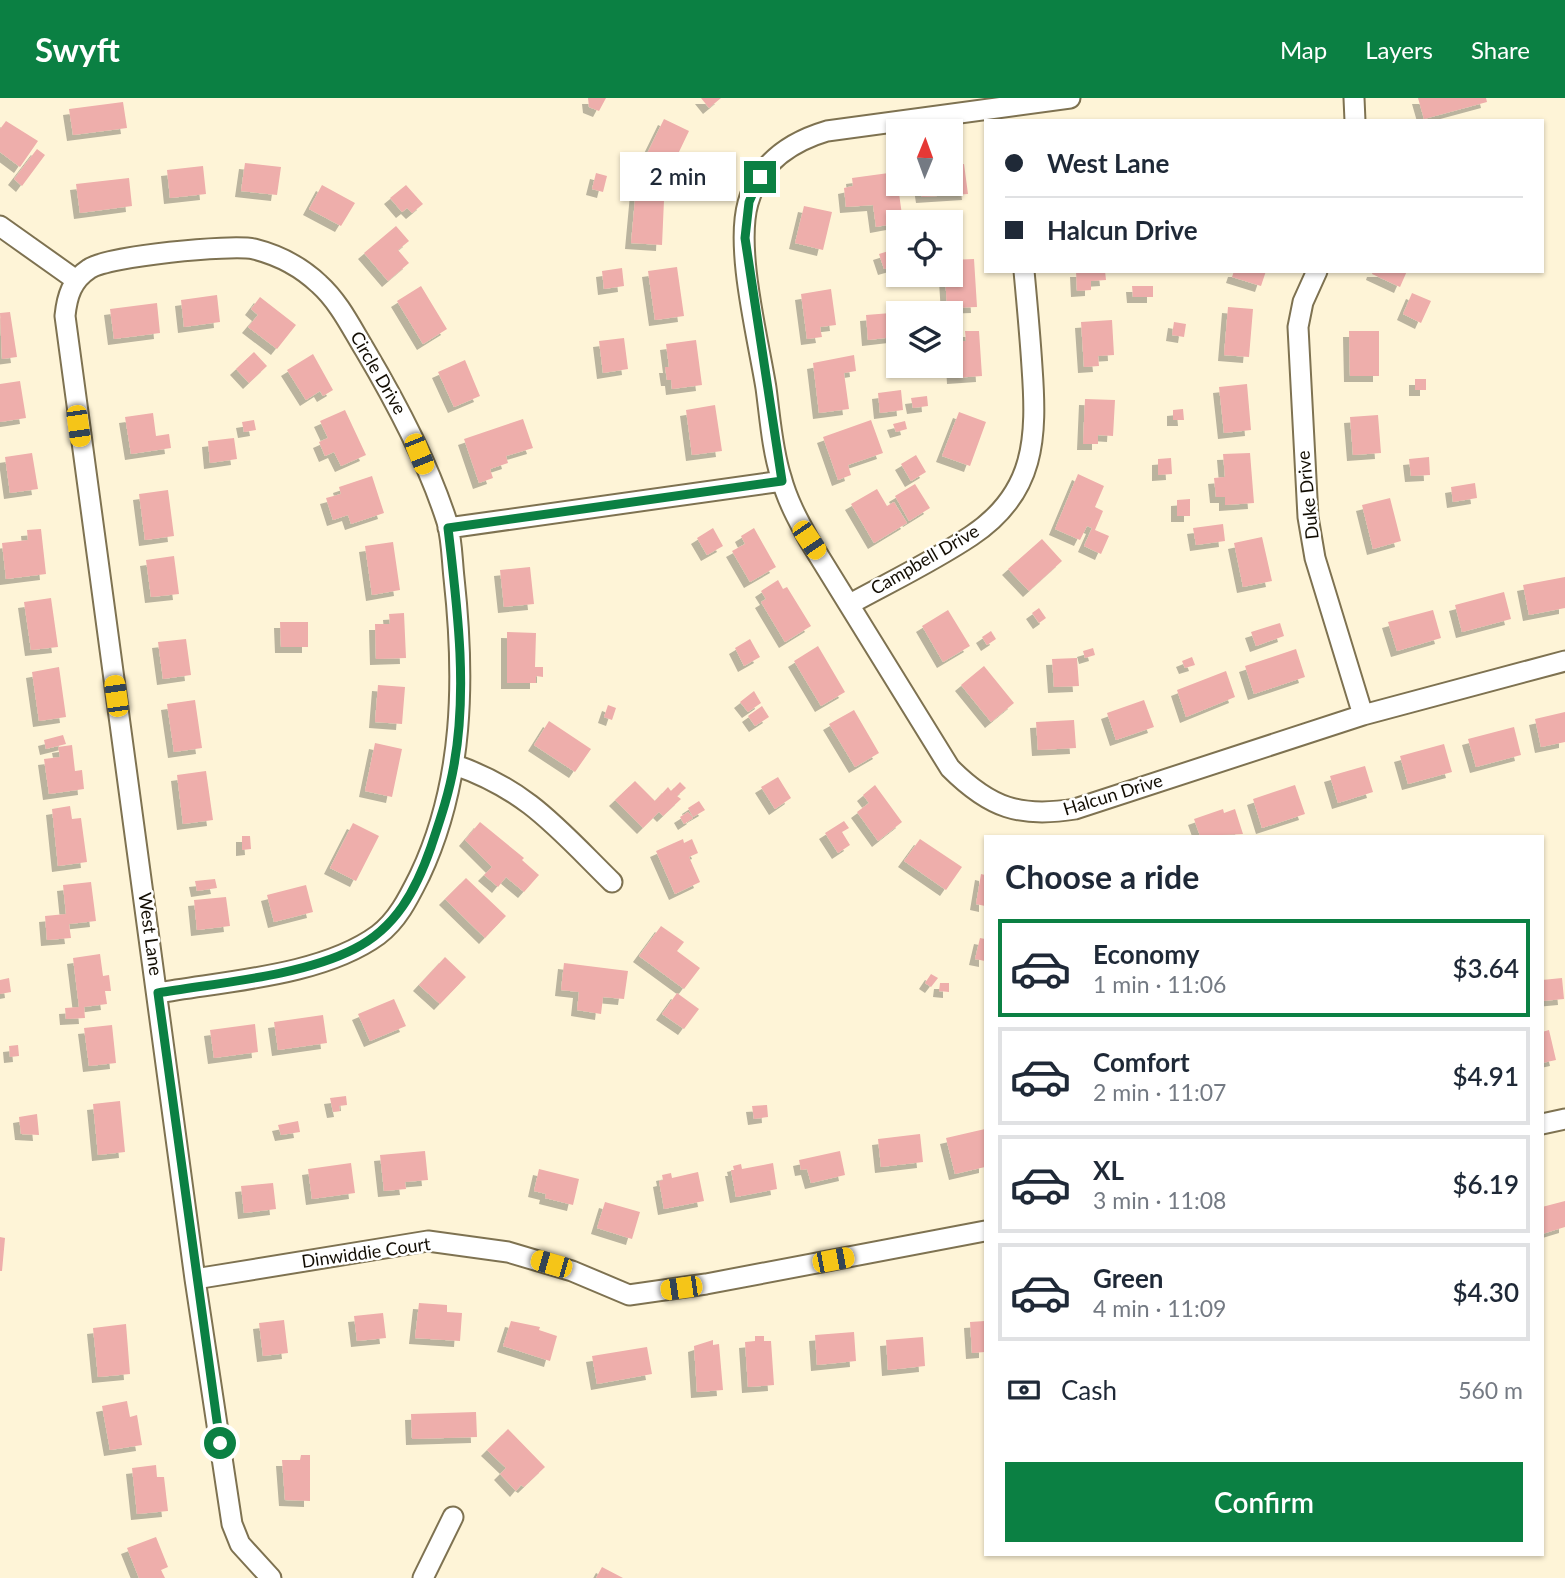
<!DOCTYPE html>
<html lang="en">
<head>
<meta charset="utf-8">
<style>
  :root { --surface:#fff; --page:#f2f2f3; --text:#1f2937; --muted:#747a83; --line:#e0e1e3; --accent:#0b8043 }
  body { margin:0; font-family:Lato,sans-serif; background:var(--page); color:var(--text); height:100vh; display:flex; flex-direction:column; font-size:26px; white-space:nowrap }
  * { box-sizing:border-box; margin:0 }
  p { font-size:23px; color:var(--muted) }
  .icon { flex:none; width:38px; height:38px; fill:none; stroke:currentColor; stroke-width:2; stroke-linecap:round; stroke-linejoin:round }
  .map { position:relative; flex:1; overflow:hidden }
  .side { position:absolute; left:984px; top:737px; width:560px; height:721px; display:flex; flex-direction:column; background:var(--surface); border-radius:0px; box-shadow:0 2px 5px #0004 }
  .side>* { flex:none }
  .hud { position:absolute; left:984px; top:21px; width:560px; height:154px; border-radius:0px; box-shadow:0 2px 5px #0004; display:grid; align-content:center; height:154px; padding:0 21px; background:var(--surface) }
  .needle { width:46px; rotate:1deg }
  .buttons { position:absolute; left:886px; top:21px; display:grid; gap:14px }
  .buttons a { display:grid; place-items:center; width:77px; height:77px; border-radius:0px; background:var(--surface); box-shadow:0 2px 5px #0004; font-size:35px }
  .end { position:absolute; width:32px; height:32px; margin:-16px; border:9px solid #0b8043; background:#fff; box-shadow:0 0 0 4px #fff }
  .from { border-radius:50% }
  .bubble { position:absolute; height:49px; border-radius:0px; background:var(--surface); box-shadow:0 2px 5px #0004; font-size:23px; font-weight:600; line-height:49px; text-align:center }
  .car { position:absolute; width:21px; height:42px; margin:-21px -10px; border-radius:9px; box-shadow:0 0 5px 2px #0007; background:linear-gradient(#f5c518 24%,#345 0 40%,#f5c518 0 76%,#345 0 86%,#f5c518 0) }
  .hud b { display:flex; align-items:center; gap:24px; height:66px; font-size:26px }
  .hud b+b { border-top:2px solid var(--line) }
  .hud i { width:18px; height:18px; background:var(--text) }
  ul { padding:0; list-style:none }
  li { display:flex; align-items:center; gap:21px; height:98px; margin:0 14px 10px; padding:0 7px; border:4px solid var(--line); border-radius:0px }
  li div { flex:1 }
  li b { display:block; font-size:26px }
  li em { font-style:normal; font-weight:600 }
  li.current { border-color:var(--accent) }
  li>.icon { width:63px; height:63px; stroke-width:1.5 }
  h2 { padding:0 21px; font-size:32px; line-height:84px }
  .pay { display:flex; align-items:center; gap:18px; height:77px; padding:0 21px; font-size:26px }
  .pay p { margin-inline-start:auto }
  .primary-button { display:flex; gap:14px; margin-top:auto; padding:14px 21px }
  .primary-button a { flex:1; height:80px; border-radius:0px; background:var(--accent); color:#fff; font-size:28px; font-weight:600; line-height:80px; text-align:center }
  header { display:flex; align-items:center; gap:42px; box-sizing:border-box; height:98px; padding:0 35px; background:var(--accent); color:#fff }
  header strong { font-size:33px }
  nav { display:flex; gap:38px; margin-inline-start:auto; font-size:24px }
  .map>svg:first-child { display:block }
  .building { fill:#eeaeab; filter:url(#shadow) }
  .lines { fill:none; stroke-linecap:round; stroke-linejoin:round }
  .minor-casing { stroke:#7e7251; stroke-width:23 }
  .minor { stroke:#fff; stroke-width:19 }
  .route { stroke:#0b8043; stroke-width:9 }
  .labels { text-anchor:middle; stroke-width:5; stroke-linejoin:round; paint-order:stroke }
  .street-label { font-size:18px; fill:#120d03; stroke:#fff }
</style>
</head>
<body>
<header>
<strong>Swyft</strong>
<nav><a>Map</a><a>Layers</a><a>Share</a></nav>
</header>
<div class="map">
<svg width="1565" height="1480" viewBox="0 0 1565 1480">
  <defs>
    <filter id="shadow"><feDropShadow dx="-6" dy="6" stdDeviation="0" flood-color="#0004"/></filter>
  </defs>
  <rect width="100%" height="100%" fill="#fef4d7"/>
  <path class="building" d="M588 0H606L599 13 589 9Z
    M701 0H721L709 10Z
    M1418 0H1486L1487 4 1424 21Z
    M123 4 127 30 73 37 69 11Z
    M664 21 689 33 667 79 642 66Z
    M6 23 38 43 20 69 0 54V31Z
    M37 51 45 57 22 88 14 81Z
    M245 65 281 69 277 97 241 93Z
    M964 66 968 96 922 99 920 86H950V67Z
    M203 68 206 96 170 100 167 72Z
    M896 74 903 124 876 129 873 107 846 109 844 90 853 88 852 80Z
    M596 75 607 78 603 94 592 91Z
    M129 80 132 108 80 115 76 86Z
    M637 80 654 81 653 101 664 102 662 147 631 145Z
    M322 87 355 105 341 128 309 111Z
    M406 87 423 106 412 115 407 110 402 114 390 100Z
    M804 108 832 114 823 152 795 145Z
    M396 128 409 143 398 152 409 165 388 183 364 155Z
    M895 151 898 167 884 171 879 156Z
    M974 161 977 209 947 210 945 177H950V162Z
    M677 169 684 218 655 222 648 173Z
    M622 170 624 188 604 191 602 173Z
    M1076 173H1105L1106 182 1091 183V192L1077 193Z
    M1234 173H1266L1261 188 1232 179Z
    M1373 173H1407L1400 189 1372 176Z
    M421 188 447 231 423 246 397 203Z
    M1132 188H1153V199H1133Z
    M831 191 836 227 820 229 822 239 807 241 801 196Z
    M1412 195 1431 203 1421 225 1403 216Z
    M217 197 220 224 184 229 181 202Z
    M260 199 296 227 277 251 248 229 258 217 251 211Z
    M157 205 160 235 114 241 110 211Z
    M1228 209 1253 211 1249 259 1224 257Z
    M10 214 17 259 2 261 0 215Z
    M891 215 894 239 868 242 866 217Z
    M1112 222 1114 257 1098 258 1099 268 1084 269 1081 224Z
    M1174 224 1186 226 1184 239 1172 237Z
    M965 233H979L982 278 953 280 951 244 966 243Z
    M1349 233H1379V278H1350Z
    M624 240 628 271 603 275 599 243Z
    M696 242 702 287 672 291 671 282H667L665 269H669L666 246Z
    M254 254 267 268 249 285 236 271Z
    M313 256 333 292 323 298 320 293 306 302 287 272Z
    M854 257 856 273 844 275 849 311 819 315 813 265Z
    M465 262 480 298 454 309 438 274Z
    M1415 281H1426V292H1415Z
    M20 283 26 320 0 324V286Z
    M1247 286 1251 332 1224 335 1219 289Z
    M901 292 903 312 880 315 878 295Z
    M927 298 928 308 913 310 911 300Z
    M1085 301 1115 302 1113 338 1098 337V346H1083Z
    M715 307 722 353 692 357 686 312Z
    M1183 311 1184 322H1173V312Z
    M345 312 366 357 341 368 334 354 325 358 319 344 328 340 320 323Z
    M959 314 986 324 970 368 942 358Z
    M153 315 156 338 169 336 171 350 131 356 125 319Z
    M1378 317 1381 355 1353 357 1350 319Z
    M523 321 533 350 506 358 508 365 490 371 493 380 479 385 464 341Z
    M254 322 256 332 244 334 242 324Z
    M871 322 883 355 848 367 851 377 838 382 823 339Z
    M905 323 907 331 896 334 893 326Z
    M234 340 237 361 210 365 208 343Z
    M32 355 38 391 10 395 5 359Z
    M1250 355 1254 405 1225 407V399H1216L1214 380 1225 379 1223 356Z
    M916 357 926 374 911 383 901 366Z
    M1429 359 1430 377 1411 378 1409 361Z
    M1171 360 1172 376 1158 377V361Z
    M1078 376 1104 388 1095 409 1103 413 1095 432 1109 438 1101 456 1084 448 1092 430 1087 428 1080 442 1055 431Z
    M372 378 384 415 351 426 348 417 333 422 326 400 341 396 339 389Z
    M1475 385 1477 400 1453 404 1451 389Z
    M915 386 930 410 909 423 895 398Z
    M877 391 887 408 894 404 907 425 874 445 851 406Z
    M168 392 174 438 145 442 139 396Z
    M1390 400 1401 443 1373 451 1362 407Z
    M1190 401V418H1177V402Z
    M1223 426 1225 443 1196 447 1193 430Z
    M713 430 723 448 707 457 697 440Z
    M754 430 776 469 750 484 732 453 745 446 741 438Z
    M41 431 46 476 6 481 2 445 28 442 27 432Z
    M1262 439 1272 483 1243 489 1234 445Z
    M1042 441 1062 463 1029 493 1008 471Z
    M393 444 400 492 372 497 365 448Z
    M174 458 179 496 151 499 146 462Z
    M530 469 534 506 504 509 500 472Z
    M1565 479V510L1529 517 1523 487Z
    M778 482 783 491 787 489 811 528 785 544 761 504 766 501 761 493Z
    M1504 494 1511 521 1462 534 1455 507Z
    M51 500 58 549 31 552 24 504Z
    M1039 510 1046 520 1039 525 1032 515Z
    M948 512 970 548 943 564 922 528Z
    M1433 512 1441 540 1397 553 1388 524Z
    M404 515 406 560 376 561 375 526H390L389 516Z
    M280 524H308V549H281Z
    M1280 525 1284 538 1256 548 1251 534Z
    M991 533 996 541 987 547 982 539Z
    M507 534 536 535 535 569H543V579L536 578V585H507Z
    M186 541 191 577 163 581 158 544Z
    M750 541 760 559 744 568 735 550Z
    M818 548 845 594 821 608 794 563Z
    M1093 550 1095 557 1085 560 1083 553Z
    M1296 551 1305 579 1254 596 1245 568Z
    M1192 559 1195 567 1185 570 1182 563Z
    M1077 560 1079 588 1054 589 1052 561Z
    M984 568 1014 605 991 624 961 587Z
    M59 569 66 619 39 623 32 574Z
    M1226 573 1235 599 1186 619 1177 592Z
    M378 587 405 589 402 626 375 624Z
    M754 593 761 605 748 614 740 604Z
    M195 602 202 650 174 654 167 606Z
    M1144 602 1154 629 1116 642 1107 615Z
    M608 607 616 610 612 622 604 619Z
    M762 608 769 619 755 628 748 618Z
    M854 612 879 655 855 669 829 626Z
    M1565 614V644L1541 649 1535 621Z
    M1074 622 1076 650 1038 652 1036 624Z
    M549 623 591 651 575 674 534 647Z
    M1514 629 1521 657 1476 669 1468 641Z
    M63 637 66 646 46 651 44 642Z
    M375 645 402 651 392 699 365 693Z
    M1444 646 1452 674 1408 686 1400 658Z
    M72 647 75 673 82 672 84 691 49 696 44 661 60 659 58 649Z
    M1365 668 1373 694 1338 705 1330 678Z
    M206 673 213 722 183 726 177 677Z
    M778 679 791 700 775 711 761 689Z
    M635 683 655 703 668 689 671 693 680 684 686 690 677 698 681 701 663 718 659 714 643 730 615 702Z
    M875 687 902 724 878 743 857 714 869 705 863 697Z
    M1295 687 1305 716 1262 730 1253 701Z
    M699 703 705 712 693 719 688 710Z
    M70 708 72 721 81 720 87 764 58 768 52 711Z
    M1223 711 1224 715 1235 711 1243 736 1200 738 1194 721Z
    M688 714 693 720 684 726 680 719Z
    M844 723 849 730 842 734 850 747 838 755 825 735Z
    M480 724 524 760 522 762 539 777 524 794 506 779 498 789 484 777 492 769 465 742Z
    M353 725 379 738 356 783 330 770Z
    M242 738H250L251 751 242 752Z
    M683 741 684 745 692 741 698 755 689 759 700 784 675 796 656 753Z
    M920 741 962 769 946 792 904 763Z
    M981 776 985 777V808L976 806Z
    M466 780 506 818 485 840 445 801Z
    M215 781 217 790 197 793 195 783Z
    M91 784 96 823 69 826 71 840 47 842 45 818 66 816 63 787Z
    M306 787 313 814 274 824 267 797Z
    M226 799 230 828 197 832 194 802Z
    M661 828 684 844 677 853 700 870 684 891 639 858Z
    M980 840 985 841V863L975 861Z
    M100 856 103 878 109 877 111 893H105L107 906 84 909 85 920 66 921 65 910 79 909 73 860Z
    M445 859 466 879 440 906 419 887Z
    M564 865 628 873 624 901 603 899 601 916 577 912 579 894 561 892Z
    M931 876 938 880 931 889 925 885Z
    M9 880 11 894 0 896V882Z
    M1562 880 1564 901 1542 903V882Z
    M940 885H949V894L939 893Z
    M677 895 699 911 684 931 662 916Z
    M394 901 406 928 370 943 358 916Z
    M323 917 327 945 278 952 274 924Z
    M255 926 258 954 214 960 210 932Z
    M112 927 116 965 89 968 84 930Z
    M1549 932 1556 962 1542 965V934Z
    M18 947 19 958 10 959 9 948Z
    M346 998 347 1007 339 1008 340 1013 333 1014 330 1000Z
    M120 1003 125 1054 98 1057 93 1006Z
    M767 1007 768 1019 754 1021 752 1008Z
    M37 1016 39 1037 21 1036 19 1019Z
    M298 1023 300 1034 281 1037 278 1027Z
    M985 1031V1069L955 1076 946 1040Z
    M920 1036 923 1064 881 1069 878 1041Z
    M425 1053 428 1082 405 1084 406 1091 384 1093 380 1057Z
    M840 1053 845 1077 811 1085 807 1071 801 1072 799 1062Z
    M351 1065 355 1095 312 1101 308 1071Z
    M773 1065 777 1091 736 1099 731 1072H734L733 1068 741 1066 742 1071Z
    M539 1071 579 1081 573 1107 545 1100 546 1096 534 1093Z
    M698 1074 704 1103 664 1111 659 1083 663 1082 662 1077 671 1075 672 1080Z
    M273 1085 276 1111 244 1115 241 1088Z
    M1565 1103V1129L1542 1136V1109Z
    M605 1104 640 1114 632 1141 597 1130Z
    M0 1139 5 1140 2 1173H0Z
    M419 1205 447 1207V1214L462 1215 460 1243 415 1240Z
    M383 1215 386 1240 357 1243 354 1218Z
    M284 1222 288 1255 263 1258 259 1225Z
    M511 1223 540 1229 539 1232 557 1238 550 1263 503 1248Z
    M985 1223V1254L972 1255 970 1224Z
    M126 1226 130 1276 98 1279 93 1230Z
    M854 1234 856 1263 817 1267 815 1237Z
    M755 1238H764V1243H771L774 1287 748 1289 745 1244 755 1243Z
    M923 1239 925 1268 888 1272 886 1242Z
    M713 1242V1247L719 1246 723 1292 697 1294 694 1248Z
    M647 1249 652 1276 597 1286 592 1258Z
    M127 1303 130 1319 137 1317 142 1347 110 1352 102 1308Z
    M476 1314 477 1339 412 1341 411 1316Z
    M508 1331 545 1369 524 1389 521 1387 516 1393 500 1376 506 1370 487 1352Z
    M301 1357H310V1403L285 1402 282 1362H300Z
    M156 1367 157 1379H164L168 1413 137 1416 132 1370Z
    M156 1439 168 1469 161 1472 165 1480H139L127 1450Z
    M602 1469 623 1480H596Z"/>
  <g class="lines">
    <defs>
      <path id="minor" d="M1070 0 827 33C790 44 759 65 748 105 735 151 758 240 766 290 770 319 772 351 781 379 787 402 798 422 809 442L950 670C990 710 1020 720 1075 711L1363 617 1565 563
        M1354 0 1355 23
        M0 128 76 182
        M1317 173 1303 204 1298 229 1308 419 1315 460 1363 617
        M448 430 782 383
        M850 506C890 484 932 464 971 438 1036 395 1037 339 1032 269 1030 237 1027 205 1024 173
        M455 667C528 692 559 732 612 784
        M158 895C225 883 322 878 378 837 398 822 409 799 420 777 464 684 465 580 454 480 452 462 452 442 447 424 428 364 397 306 365 252 351 229 339 204 319 186 301 169 278 157 254 151 231 146 108 158 89 171 72 182 67 198 65 218L195 1181 232 1426 240 1446 271 1480
        M1542 1026 1565 1021
        M195 1181 428 1143 508 1154 572 1173 629 1197 706 1186 985 1133
        M423 1480 453 1419"/>
    </defs>
    <use href="#minor" class="minor-casing"/>
    <use href="#minor" class="minor"/>
  </g>
  <g class="lines">
    <path class="route" d="M220 1345 158 895C216 885 302 878 354 851 396 830 416 792 431 749 440 722 449 696 454 667 468 590 457 507 448 430L782 383 745 140 749 104 760 79"/>
  </g>
  <g class="labels">
    <g class="street-label">
      <text transform="translate(378 275) rotate(60)" y="6">Circle Drive</text>
      <text transform="translate(1308 397) rotate(-96)" y="6">Duke Drive</text>
      <text transform="translate(925 462) rotate(-30)" y="6">Campbell Drive</text>
      <text transform="translate(1113 697) rotate(-17)" y="6">Halcun Drive</text>
      <text transform="translate(150 836) rotate(82)" y="6">West Lane</text>
      <text transform="translate(366 1155) rotate(-8)" y="6">Dinwiddie Court</text>
    </g>
  </g>
</svg>
<div class="buttons">
<a><svg class="needle" viewBox="-14 -14 28 28"><path d="M0-13l5 13h-10z" fill="#e53935"/><path d="M0 13l5-13h-10z" fill="#747a83"/></svg></a>
<a><svg class="icon" aria-label="locate" viewBox="0 0 24 24"><circle cx="12" cy="12" r="6"/><path d="M12 2v4M12 18v4M2 12h4M18 12h4"/></svg></a>
<a><svg class="icon" aria-label="layers" viewBox="0 0 24 24"><path d="M12 4l9 5-9 5-9-5zM3 14l9 5 9-5"/></svg></a>
</div>
<i class="end from" style="left:220px;top:1345px"></i>
<i class="end" style="left:760px;top:79px"></i>
<div class="bubble" style="left:620px;top:54px;width:116px">2 min</div>
<i class="car" style="left:78px;top:328px;rotate:172deg"></i>
<i class="car" style="left:419px;top:356px;rotate:158deg"></i>
<i class="car" style="left:809px;top:442px;rotate:146deg"></i>
<i class="car" style="left:116px;top:598px;rotate:352deg"></i>
<i class="car" style="left:833px;top:1162px;rotate:79deg"></i>
<i class="car" style="left:551px;top:1166px;rotate:286deg"></i>
<i class="car" style="left:681px;top:1190px;rotate:262deg"></i>
<div class="hud">
<b><i class="from"></i>West Lane</b>
<b><i></i>Halcun Drive</b>
</div>
<section class="side">
<h2>Choose a ride</h2>
<ul>
<li class="current"><svg class="icon" aria-label="car" viewBox="0 0 24 24"><path d="M5 17H2v-5l4-1 3-4h7l3 4 3 1v5h-3M9 17h6M6 11h13"/><circle cx="7" cy="17" r="2"/><circle cx="17" cy="17" r="2"/></svg><div><b>Economy</b><p>1 min · 11:06</p></div><em>$3.64</em></li>
<li><svg class="icon" aria-label="car" viewBox="0 0 24 24"><path d="M5 17H2v-5l4-1 3-4h7l3 4 3 1v5h-3M9 17h6M6 11h13"/><circle cx="7" cy="17" r="2"/><circle cx="17" cy="17" r="2"/></svg><div><b>Comfort</b><p>2 min · 11:07</p></div><em>$4.91</em></li>
<li><svg class="icon" aria-label="car" viewBox="0 0 24 24"><path d="M5 17H2v-5l4-1 3-4h7l3 4 3 1v5h-3M9 17h6M6 11h13"/><circle cx="7" cy="17" r="2"/><circle cx="17" cy="17" r="2"/></svg><div><b>XL</b><p>3 min · 11:08</p></div><em>$6.19</em></li>
<li><svg class="icon" aria-label="car" viewBox="0 0 24 24"><path d="M5 17H2v-5l4-1 3-4h7l3 4 3 1v5h-3M9 17h6M6 11h13"/><circle cx="7" cy="17" r="2"/><circle cx="17" cy="17" r="2"/></svg><div><b>Green</b><p>4 min · 11:09</p></div><em>$4.30</em></li>
</ul>
<div class="pay"><svg class="icon" aria-label="cash" viewBox="0 0 24 24"><path d="M3 7h18v10H3z"/><circle cx="12" cy="12" r="2"/></svg>Cash<p>560 m</p></div>
<div class="primary-button"><a>Confirm</a></div>
</section>
</div>
</body>
</html>
